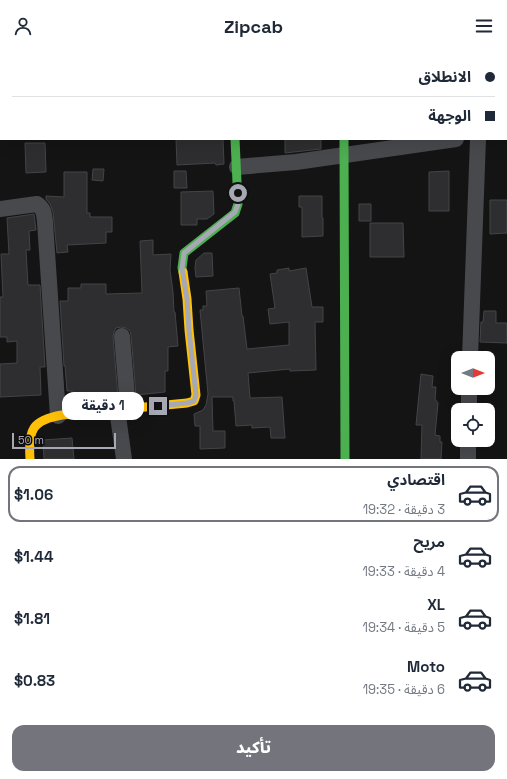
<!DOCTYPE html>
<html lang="ar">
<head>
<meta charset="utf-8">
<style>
  :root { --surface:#fff; --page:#f6f6f7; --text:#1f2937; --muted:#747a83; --line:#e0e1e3; --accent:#73747c }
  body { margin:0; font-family:"Space Grotesk","Noto Sans Arabic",sans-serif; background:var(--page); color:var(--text); direction:rtl; height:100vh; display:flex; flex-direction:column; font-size:15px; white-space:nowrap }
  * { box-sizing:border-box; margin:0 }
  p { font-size:13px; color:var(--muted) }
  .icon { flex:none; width:22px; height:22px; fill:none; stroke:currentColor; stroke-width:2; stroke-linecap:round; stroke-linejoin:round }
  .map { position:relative; height:407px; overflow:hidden; direction:ltr }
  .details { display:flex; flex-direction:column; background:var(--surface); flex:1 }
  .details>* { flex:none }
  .top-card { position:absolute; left:0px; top:0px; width:507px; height:88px; box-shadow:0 4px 16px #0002; direction:rtl; display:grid; align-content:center; height:88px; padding:0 12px; background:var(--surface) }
  .needle { width:26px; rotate:90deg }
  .controls { position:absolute; left:451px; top:299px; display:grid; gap:8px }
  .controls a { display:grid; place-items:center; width:44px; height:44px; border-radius:8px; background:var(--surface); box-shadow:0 4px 16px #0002; font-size:20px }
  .scale { position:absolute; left:12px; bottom:10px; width:104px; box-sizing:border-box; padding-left:4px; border:2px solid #a6a8b4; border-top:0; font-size:11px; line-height:14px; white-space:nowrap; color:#a6a8b4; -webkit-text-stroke:3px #0e0e10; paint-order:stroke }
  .end { position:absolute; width:18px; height:18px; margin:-9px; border:5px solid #a6a8b4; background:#111; box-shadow:0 0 0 2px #111 }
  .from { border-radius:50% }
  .bubble { position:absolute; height:28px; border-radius:12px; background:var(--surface); box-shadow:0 4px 16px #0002; font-size:13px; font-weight:800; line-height:28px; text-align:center; direction:rtl }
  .top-card b { display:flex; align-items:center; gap:14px; height:38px; font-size:15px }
  .top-card b+b { border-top:1px solid var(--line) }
  .top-card i { width:10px; height:10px; background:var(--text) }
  ul { padding:7px 0 0; list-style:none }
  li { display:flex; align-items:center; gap:12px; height:56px; margin:0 8px 6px; padding:0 4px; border:2px solid transparent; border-radius:12px }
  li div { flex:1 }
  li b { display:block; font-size:15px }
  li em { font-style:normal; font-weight:800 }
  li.selected { border-color:var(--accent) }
  li>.icon { width:36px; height:36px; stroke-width:1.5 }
  .cta { display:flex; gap:8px; margin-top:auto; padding:8px 12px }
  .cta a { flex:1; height:46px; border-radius:12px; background:var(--accent); color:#fff; font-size:16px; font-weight:800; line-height:46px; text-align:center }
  header { display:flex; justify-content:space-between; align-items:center; height:52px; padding:0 12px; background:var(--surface); font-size:18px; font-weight:800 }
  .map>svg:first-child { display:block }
  .building { fill:#2e2e30; stroke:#434447 }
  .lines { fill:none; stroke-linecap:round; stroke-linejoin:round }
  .street { stroke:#48494d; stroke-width:16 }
  .fast { stroke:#4caf50; stroke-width:9 }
  .slow { stroke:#ffc107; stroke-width:9 }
  .route { stroke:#a6a8b4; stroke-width:5 }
</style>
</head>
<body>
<header><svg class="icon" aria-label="menu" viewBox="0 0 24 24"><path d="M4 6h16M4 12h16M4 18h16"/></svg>Zipcab<svg class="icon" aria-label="person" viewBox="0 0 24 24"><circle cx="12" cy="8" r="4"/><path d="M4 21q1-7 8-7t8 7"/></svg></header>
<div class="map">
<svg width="507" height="407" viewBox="0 0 507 407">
  <rect width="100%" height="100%" fill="#141414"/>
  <path class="building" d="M176 87H223L224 112 216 113 215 111 177 113Z
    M285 87H321V97L285 101Z
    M25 91H45L46 120 26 121Z
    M93 117H104L103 129 92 128Z
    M174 119H186L187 136H174Z
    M449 119V159H429V120Z
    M64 120H87V161H90V165H112V180H106V191L67 193 68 200 57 201 53 160 50 152 46 147V144L64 145Z
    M213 139 214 162 207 167H197V173H181V140Z
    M299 144H322V166H323V184L302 185V155H299Z
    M490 148H507V181L490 182Z
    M359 152H371V169H359Z
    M34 162 36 178 29 179 30 198H26L28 233H40L45 315H40L41 343 0 345V312L17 311V289L7 290V285H0V245H3L1 202H9L7 166Z
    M370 171H403L404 205H370Z
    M153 188V203L171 202 170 218 173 240 174 260H175L178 294 168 295V319H165V340L136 343 131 283 130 279 126 276 121 275 116 276 114 280 113 285 118 345 73 350 72 339H67L65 314H64L60 249H68V236H81V232H106V242L142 241 140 189Z
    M204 201H212L213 224 196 225 195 216 196 208Z
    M289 216V219L306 216 312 255H323V270H315L316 318 290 319V317L248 321 250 346 282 345 285 386H271L270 375 252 376V373L236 374 234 349H233V345H212L213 379H225V396L200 397V374H195L194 362 203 358 206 353 208 342 200 258H203V254H207L206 239 239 236 242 264H243L247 297 289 293V270L270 272 268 257 275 256 270 222 277 221V218Z
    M484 259H496V271H507V291L480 290 481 270H483Z
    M421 322 433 324 432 335H436L435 347 438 351 435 383 440 384V390H442L441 407H421L422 373H416Z
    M72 386 74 407H44L43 388Z"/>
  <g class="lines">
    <path class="street" d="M230 0V1
      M342 0V1
      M506 48 507 47
      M237 115 296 110 456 87
      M0 157 37 152C44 157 44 161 45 170L58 364
      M122 284 128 356
      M470 306 478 87
      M117 357 124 407
      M469 358V336
      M468 407V388"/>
    <path class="fast" d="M344 87 345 407
      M183 220 182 216 184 201 235 161 238 152 235 87"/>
    <path class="slow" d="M30 407C28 378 32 368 62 363L187 351 194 349 196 343 189 278 187 247 183 220"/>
  </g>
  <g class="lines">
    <path class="route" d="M158 354 187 351 194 349 196 343 189 278 187 247 182 216 184 201 235 160 238 152V141"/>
  </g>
</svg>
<div class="controls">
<a><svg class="needle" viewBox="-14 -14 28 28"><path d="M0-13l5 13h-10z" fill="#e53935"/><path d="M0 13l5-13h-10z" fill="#747a83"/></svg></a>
<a><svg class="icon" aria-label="locate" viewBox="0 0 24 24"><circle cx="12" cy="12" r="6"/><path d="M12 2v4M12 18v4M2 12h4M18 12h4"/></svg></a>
</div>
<div class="scale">50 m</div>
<i class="end from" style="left:238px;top:141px"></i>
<i class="end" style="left:158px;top:354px"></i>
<div class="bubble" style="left:62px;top:340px;width:82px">1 دقيقة</div>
<div class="top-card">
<b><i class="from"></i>الانطلاق</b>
<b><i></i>الوجهة</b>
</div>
</div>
<section class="details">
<ul>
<li class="selected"><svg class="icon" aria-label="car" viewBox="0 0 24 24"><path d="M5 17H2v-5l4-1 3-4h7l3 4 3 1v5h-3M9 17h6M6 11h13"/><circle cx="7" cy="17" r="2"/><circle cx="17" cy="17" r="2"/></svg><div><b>اقتصادي</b><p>3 دقيقة · 19:32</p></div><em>$1.06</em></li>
<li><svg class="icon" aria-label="car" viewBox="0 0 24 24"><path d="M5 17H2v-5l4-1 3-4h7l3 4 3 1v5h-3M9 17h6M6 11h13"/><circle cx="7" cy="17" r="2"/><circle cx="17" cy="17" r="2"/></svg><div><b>مريح</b><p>4 دقيقة · 19:33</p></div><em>$1.44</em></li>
<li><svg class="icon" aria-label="car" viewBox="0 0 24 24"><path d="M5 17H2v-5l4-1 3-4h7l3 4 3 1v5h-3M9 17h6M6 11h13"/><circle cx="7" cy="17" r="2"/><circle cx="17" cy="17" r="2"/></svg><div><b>XL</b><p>5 دقيقة · 19:34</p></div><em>$1.81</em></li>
<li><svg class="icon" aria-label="car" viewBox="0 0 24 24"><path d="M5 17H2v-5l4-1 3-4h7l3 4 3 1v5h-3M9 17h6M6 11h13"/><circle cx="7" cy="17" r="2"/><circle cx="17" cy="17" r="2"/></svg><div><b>Moto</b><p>6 دقيقة · 19:35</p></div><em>$0.83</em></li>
</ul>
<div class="cta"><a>تأكيد</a></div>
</section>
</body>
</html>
